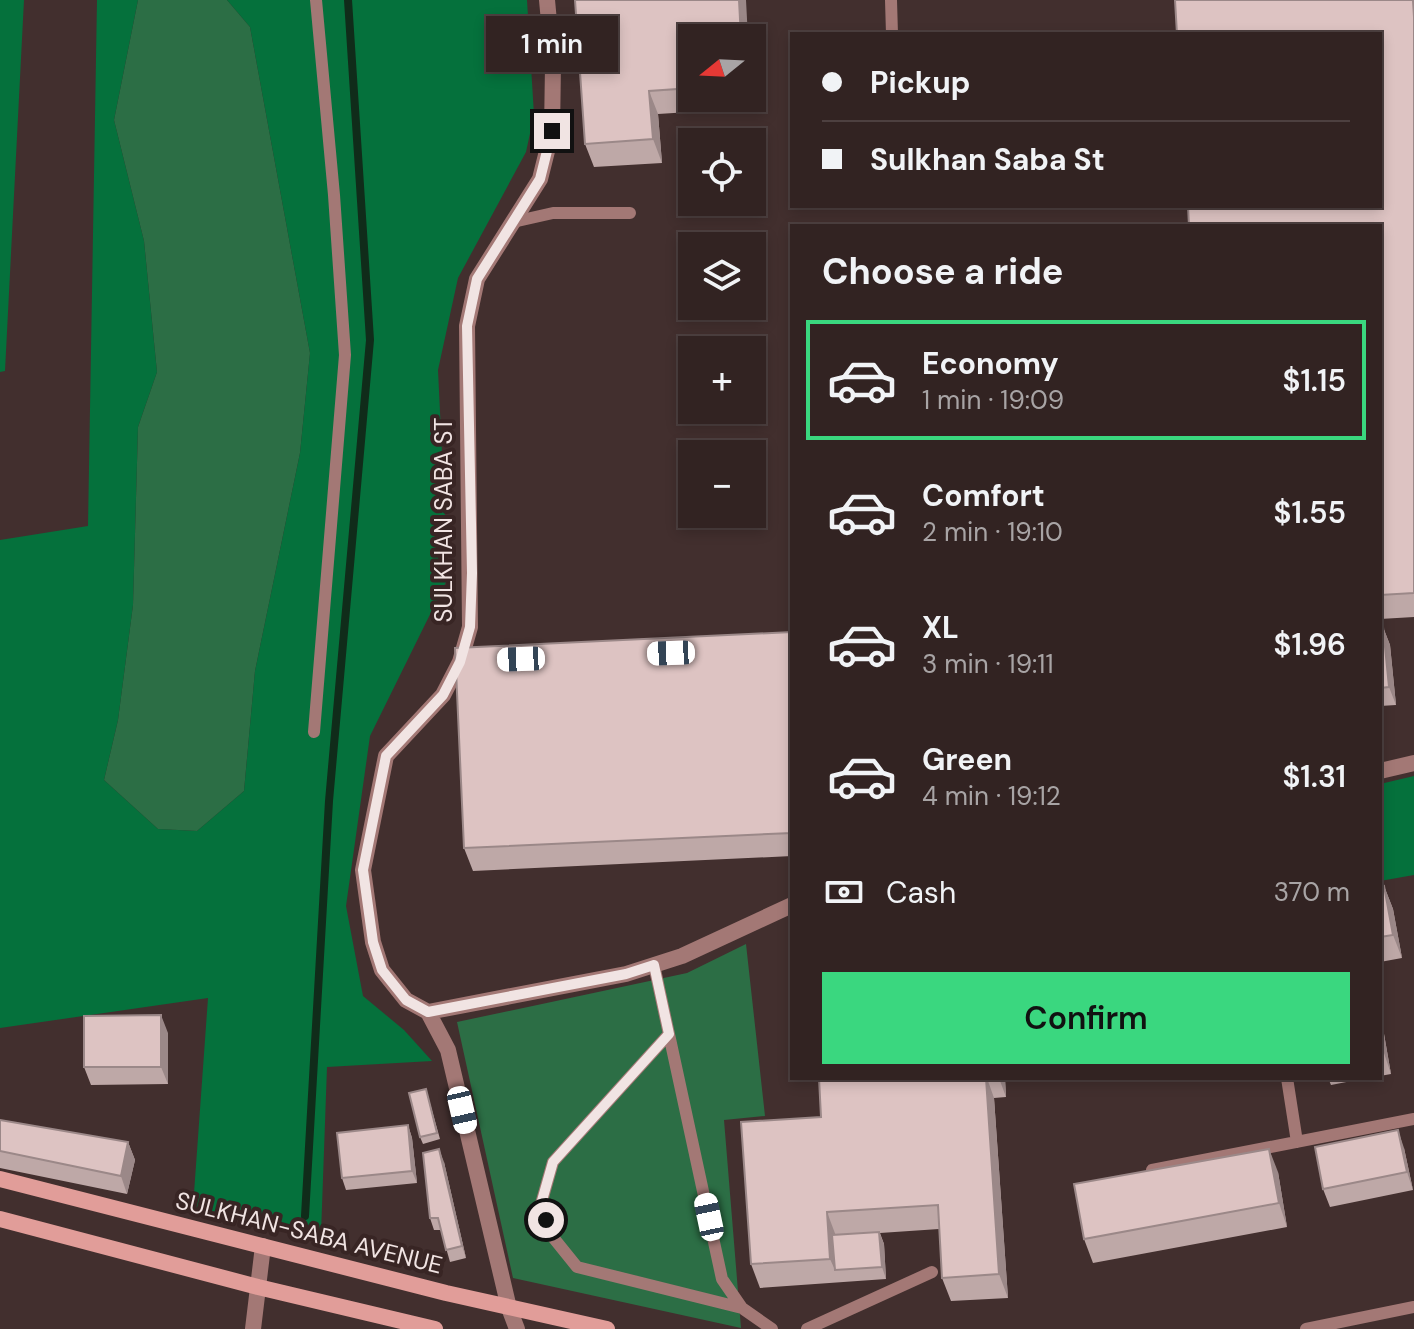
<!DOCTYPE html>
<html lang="en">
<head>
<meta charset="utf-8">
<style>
  :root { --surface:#322322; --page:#3d2f2f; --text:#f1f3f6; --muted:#a8a4a5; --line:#4d4040; --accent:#3ad77f }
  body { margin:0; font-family:"DM Sans",sans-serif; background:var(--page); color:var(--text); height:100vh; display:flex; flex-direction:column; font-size:30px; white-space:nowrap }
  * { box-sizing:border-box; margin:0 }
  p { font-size:26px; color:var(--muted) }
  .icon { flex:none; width:44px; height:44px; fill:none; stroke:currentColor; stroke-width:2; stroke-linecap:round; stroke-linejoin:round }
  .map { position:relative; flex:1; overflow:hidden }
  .details { position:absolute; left:790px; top:224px; width:592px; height:856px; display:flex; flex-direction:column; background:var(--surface); border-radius:0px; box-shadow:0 4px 12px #0003,0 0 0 2px var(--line) }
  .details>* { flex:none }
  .hud { position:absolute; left:790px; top:32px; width:592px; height:176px; border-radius:0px; box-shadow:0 4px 12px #0003,0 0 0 2px var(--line); display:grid; align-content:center; height:176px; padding:0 32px; background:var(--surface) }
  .needle { width:52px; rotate:252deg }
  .tools { position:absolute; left:678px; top:24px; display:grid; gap:16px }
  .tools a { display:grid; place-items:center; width:88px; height:88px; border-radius:0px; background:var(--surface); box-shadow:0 4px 12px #0003,0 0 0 2px var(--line); font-size:40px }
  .end { position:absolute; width:36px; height:36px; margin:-18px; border:10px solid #f1e4e3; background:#111; box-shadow:0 0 0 4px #111 }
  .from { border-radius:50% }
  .bubble { position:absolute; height:56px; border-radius:0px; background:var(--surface); box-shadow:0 4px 12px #0003,0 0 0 2px var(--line); font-size:26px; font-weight:600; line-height:56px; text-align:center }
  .car { position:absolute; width:24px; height:48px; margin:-24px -12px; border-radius:10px; box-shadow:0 0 6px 2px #0007; background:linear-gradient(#fff 24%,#345 0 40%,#fff 0 76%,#345 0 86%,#fff 0) }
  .hud b { display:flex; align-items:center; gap:28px; height:76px; font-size:30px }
  .hud b+b { border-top:2px solid var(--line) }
  .hud i { width:20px; height:20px; background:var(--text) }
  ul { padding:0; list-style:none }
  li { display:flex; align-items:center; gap:24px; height:120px; margin:0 16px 12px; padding:0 16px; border:4px solid transparent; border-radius:0px }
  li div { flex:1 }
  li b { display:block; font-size:30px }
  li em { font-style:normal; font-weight:600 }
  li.on { border-color:var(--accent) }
  li>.icon { width:72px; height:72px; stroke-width:1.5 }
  h2 { padding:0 32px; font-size:36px; line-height:96px }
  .pay { display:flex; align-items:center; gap:20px; height:88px; padding:0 32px; font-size:30px }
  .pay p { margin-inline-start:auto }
  .cta { display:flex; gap:16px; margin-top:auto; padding:16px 32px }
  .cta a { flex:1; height:92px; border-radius:0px; background:var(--accent); color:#111; font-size:32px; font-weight:600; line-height:92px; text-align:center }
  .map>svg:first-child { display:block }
  .green { fill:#2c6e45 }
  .forest { fill:#05713c }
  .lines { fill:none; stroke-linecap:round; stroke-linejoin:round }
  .stream { stroke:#102c1a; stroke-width:8 }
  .lane { stroke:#a37875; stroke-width:12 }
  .street { stroke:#a37875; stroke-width:16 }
  .secondary { stroke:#e19d99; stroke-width:16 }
  .wall { fill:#bea8a7 }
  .shaded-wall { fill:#9b8888 }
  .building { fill:#ddc3c2; stroke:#9b8888; stroke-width:2 }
  .route { stroke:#f1e4e3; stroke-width:10 }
  .labels { text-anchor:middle; stroke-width:8; stroke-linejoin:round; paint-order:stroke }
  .street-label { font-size:24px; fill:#f1e4e3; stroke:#382524 }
</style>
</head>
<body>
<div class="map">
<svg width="1414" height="1329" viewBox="0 0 1414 1329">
  <rect width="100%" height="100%" fill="#422f2e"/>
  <path class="green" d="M138 0H227L250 27 310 353 300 453 255 671 244 791 197 831 158 829 104 780 118 720 133 605 138 427 157 372 144 241 114 120Z
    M746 944 765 1116 724 1120 741 1328 513 1278 457 1022 687 973Z"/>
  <path class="forest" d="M0 0H24L5 371 0 372Z
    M97 0H138L114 120 144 241 157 372 138 427 133 605 118 720 104 780 158 829 197 831 244 791 255 671 300 453 310 353 250 27 227 0H527L534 115 526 152 458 278 438 370 448 578 370 736 346 906 363 996 404 1030 432 1061 327 1067 321 1234 193 1207 208 998 0 1028V540L88 526Z
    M1414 776V875L1380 881V784Z"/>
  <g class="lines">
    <path class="stream" d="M305 1216 329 801 370 340 348 0"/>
    <path class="lane" d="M891 0 892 34
      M513 222 553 213H630
      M314 732 345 355 334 195 316 0
      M654 965 722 1279 742 1308 772 1329
      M669 1034 553 1162 541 1204 552 1236 577 1267 742 1308
      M1287 1078 1297 1142
      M1152 1170 1414 1119
      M807 1329 932 1272
      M1306 1329 1414 1307"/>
    <path class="street" d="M1380 771 1414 763
      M428 1012 626 974 682 956 792 905
      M253 1329 263 1246
      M517 1329 509 1308 448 1050 428 1012 406 1000 382 970 373 942 363 870 386 756 443 695 460 662 470 627 467 326 477 279 540 179 552 131 553 65 547 0"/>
    <path class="secondary" d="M0 1179 446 1293 607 1329
      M0 1219 258 1287 435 1329"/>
  </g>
  <path class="wall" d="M1414 0V617L1380 619V226Z
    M692 38V98H752L753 108 658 114 662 163 594 167 585 144Z
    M1380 627H1383L1390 645 1396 705 1380 706Z
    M792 632V856L473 871 464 848Z
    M1384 886 1393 909 1402 958 1380 962V887Z
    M1380 1011 1391 1074 1380 1076Z
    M168 1033V1084L91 1085 84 1067Z
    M819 1078H1005L1006 1097 994 1098 1008 1298 951 1301 942 1278 939 1229 880 1233 884 1244 886 1279 760 1288 751 1264 821 1117Z
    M1328 1078H1367L1331 1085Z
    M426 1089 440 1139 423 1144 420 1137Z
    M0 1120 128 1142 135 1160 127 1194 0 1168Z
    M408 1125 412 1138 417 1183 346 1190 342 1178Z
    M1404 1148 1413 1190 1330 1207 1323 1189Z
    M444 1162 466 1258 450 1262 441 1230H434L430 1218Z
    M1278 1172 1287 1227 1093 1263 1084 1239Z"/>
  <path class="shaded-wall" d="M739 0H746L748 38H741Z
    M649 91 658 114 662 163 653 139Z
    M1383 627 1390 645 1396 705 1389 687Z
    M1384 886 1393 909 1402 958 1393 935Z
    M1380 1011 1391 1074 1383 1050 1380 1036Z
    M161 1015 168 1033V1084L161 1067Z
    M986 1078H987L994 1098 1008 1298 999 1274Z
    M999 1078H1005L1006 1097Z
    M408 1125 412 1138 417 1183 412 1171Z
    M1398 1130 1404 1148 1413 1190 1407 1172Z
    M128 1142 135 1160 127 1194 121 1176Z
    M439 1149 444 1162 466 1258 462 1246Z
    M1269 1149 1278 1172 1287 1227 1279 1203Z
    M827 1212 836 1236 835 1270 830 1259Z
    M879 1232 884 1244 886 1279 882 1267Z"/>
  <path class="building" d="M575 0H739L741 38H692V88L649 91 653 139 585 144Z
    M1175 0H1413L1414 17V593L1380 595V226H1189L1188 206H1380V34H1177Z
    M1380 627H1383L1389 687 1380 688Z
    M792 632V833L464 848 455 648Z
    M1384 886 1393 935 1380 937V887Z
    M161 1015V1067H84V1016Z
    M819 1078H986L999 1274 942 1278 938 1205 827 1212 830 1259 751 1264 741 1122 821 1117Z
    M426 1089 437 1133 420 1137 409 1093Z
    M0 1120 128 1142 121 1176 0 1151Z
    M408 1125 412 1171 342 1178 337 1133Z
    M1398 1130 1407 1172 1323 1189 1315 1147Z
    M439 1149 462 1246 446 1250 438 1218H430L423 1153Z
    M1269 1149 1279 1203 1084 1239 1074 1184Z
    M879 1232 882 1267 835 1270 832 1235Z"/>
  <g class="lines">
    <path class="route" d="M546 1220 541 1204 553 1162 669 1034 654 965 626 974 428 1012 406 1000 382 970 373 942 363 870 386 756 443 695 460 662 470 627 472 573 467 326 477 279 540 179 552 131"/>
  </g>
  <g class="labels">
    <g class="street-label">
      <text transform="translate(444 520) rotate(-90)" y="8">SULKHAN SABA ST</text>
      <text transform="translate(309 1233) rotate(14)" y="8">SULKHAN-SABA AVENUE</text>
    </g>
  </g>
</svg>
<div class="tools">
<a><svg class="needle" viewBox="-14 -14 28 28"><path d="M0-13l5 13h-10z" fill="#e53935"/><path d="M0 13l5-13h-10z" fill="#a8a4a5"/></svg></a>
<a><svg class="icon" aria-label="locate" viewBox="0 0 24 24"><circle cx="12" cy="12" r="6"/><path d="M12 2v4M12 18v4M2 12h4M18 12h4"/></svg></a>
<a><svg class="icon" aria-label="layers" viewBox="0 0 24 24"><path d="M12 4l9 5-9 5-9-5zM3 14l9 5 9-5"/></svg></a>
<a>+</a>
<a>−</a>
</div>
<i class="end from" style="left:546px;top:1220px"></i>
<i class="end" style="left:552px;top:131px"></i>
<div class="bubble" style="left:486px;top:16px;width:132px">1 min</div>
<i class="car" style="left:671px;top:653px;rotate:268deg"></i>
<i class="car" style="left:521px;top:659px;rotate:268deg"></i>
<i class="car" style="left:462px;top:1110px;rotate:167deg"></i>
<i class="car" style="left:709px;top:1217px;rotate:348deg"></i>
<div class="hud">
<b><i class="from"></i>Pickup</b>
<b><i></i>Sulkhan Saba St</b>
</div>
<section class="details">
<h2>Choose a ride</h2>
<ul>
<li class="on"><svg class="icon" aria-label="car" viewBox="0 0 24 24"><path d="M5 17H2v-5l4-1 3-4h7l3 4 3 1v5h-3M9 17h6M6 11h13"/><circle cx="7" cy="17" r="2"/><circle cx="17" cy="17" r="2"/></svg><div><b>Economy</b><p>1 min · 19:09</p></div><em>$1.15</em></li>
<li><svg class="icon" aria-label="car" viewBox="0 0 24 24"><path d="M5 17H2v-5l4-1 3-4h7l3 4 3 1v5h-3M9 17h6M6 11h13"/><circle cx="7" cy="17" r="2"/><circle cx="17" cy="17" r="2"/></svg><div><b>Comfort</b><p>2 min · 19:10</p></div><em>$1.55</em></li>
<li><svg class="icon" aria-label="car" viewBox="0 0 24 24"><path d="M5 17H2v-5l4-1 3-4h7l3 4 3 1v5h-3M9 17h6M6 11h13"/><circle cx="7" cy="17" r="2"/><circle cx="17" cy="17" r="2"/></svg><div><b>XL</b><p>3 min · 19:11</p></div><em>$1.96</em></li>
<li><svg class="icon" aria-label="car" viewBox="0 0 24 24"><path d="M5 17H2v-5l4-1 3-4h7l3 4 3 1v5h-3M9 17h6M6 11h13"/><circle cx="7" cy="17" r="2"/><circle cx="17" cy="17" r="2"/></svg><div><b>Green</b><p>4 min · 19:12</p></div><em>$1.31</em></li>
</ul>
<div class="pay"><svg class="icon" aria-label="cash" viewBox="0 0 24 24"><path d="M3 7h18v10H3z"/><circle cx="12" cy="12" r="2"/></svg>Cash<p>370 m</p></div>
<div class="cta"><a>Confirm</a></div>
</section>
</div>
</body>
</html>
